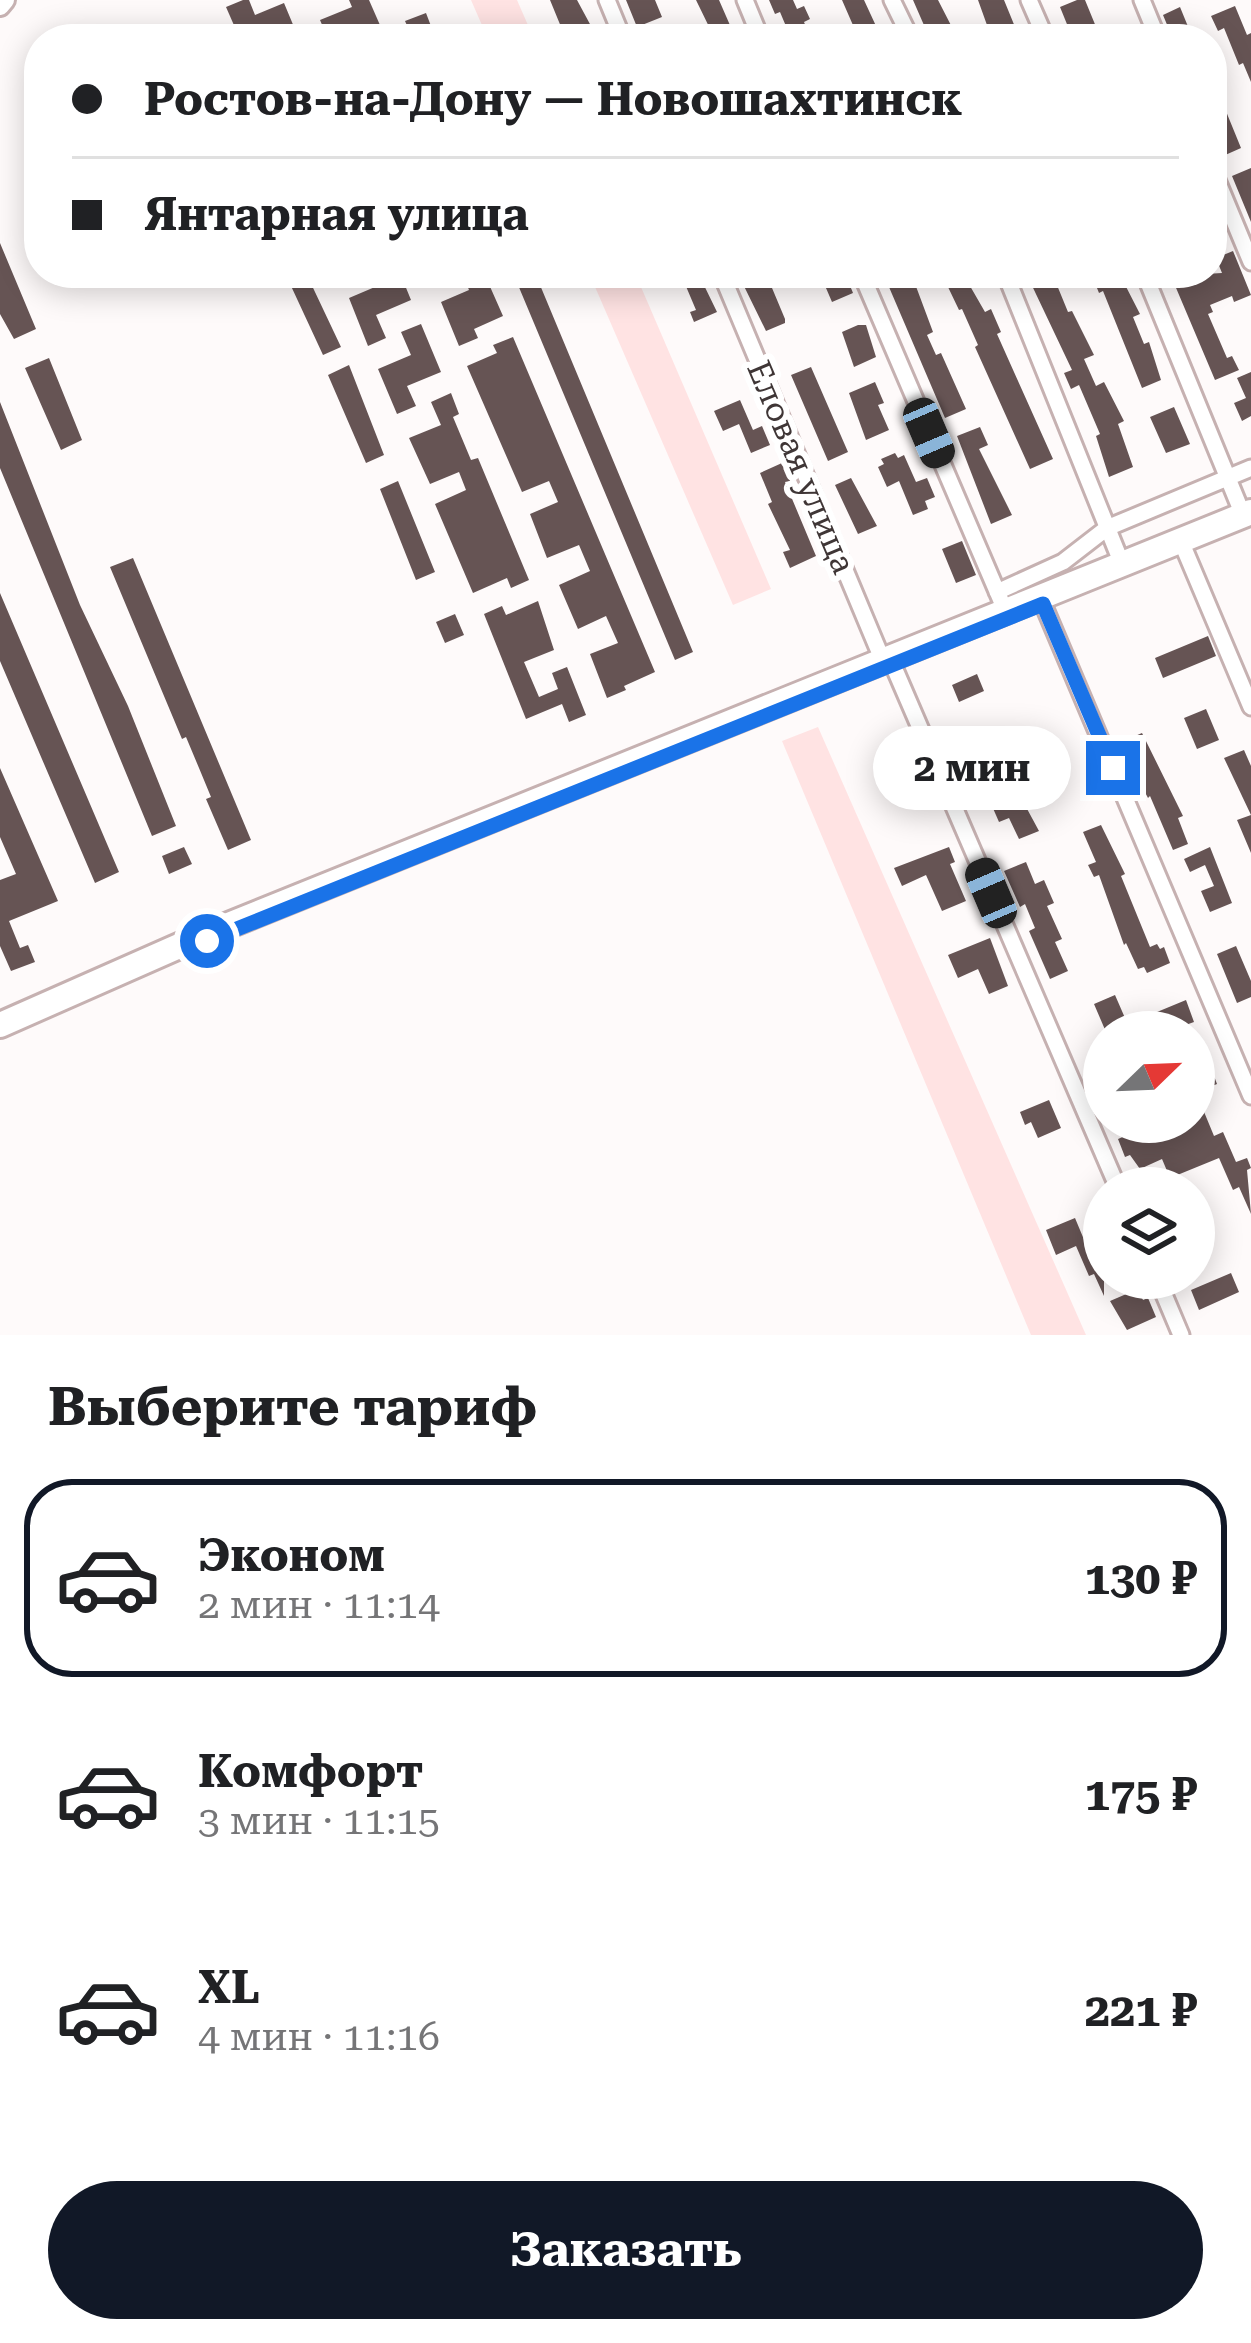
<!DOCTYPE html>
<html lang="ru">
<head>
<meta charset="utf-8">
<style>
  :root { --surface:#fff; --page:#f6f6f6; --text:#202124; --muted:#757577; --line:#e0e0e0; --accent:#111827 }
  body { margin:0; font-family:"Roboto Serif",serif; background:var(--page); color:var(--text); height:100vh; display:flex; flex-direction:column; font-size:45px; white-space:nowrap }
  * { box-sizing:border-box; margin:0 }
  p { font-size:39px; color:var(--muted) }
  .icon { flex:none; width:66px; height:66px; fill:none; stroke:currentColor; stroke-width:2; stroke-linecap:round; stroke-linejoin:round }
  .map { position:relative; height:1335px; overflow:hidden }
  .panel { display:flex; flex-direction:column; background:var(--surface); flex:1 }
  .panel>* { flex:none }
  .banner { position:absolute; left:24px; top:24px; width:1203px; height:264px; border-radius:48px; box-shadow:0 6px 30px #0003; display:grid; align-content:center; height:264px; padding:0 48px; background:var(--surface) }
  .needle { width:78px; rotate:67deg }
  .tools { position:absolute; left:1083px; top:1011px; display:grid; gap:24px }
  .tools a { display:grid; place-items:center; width:132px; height:132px; border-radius:50%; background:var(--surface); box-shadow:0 6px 30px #0003; font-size:60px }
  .end { position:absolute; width:54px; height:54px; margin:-27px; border:15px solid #1a73e8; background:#fff; box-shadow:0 0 0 6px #fff }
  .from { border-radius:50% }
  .bubble { position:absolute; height:84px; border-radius:42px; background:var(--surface); box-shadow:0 6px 30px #0003; font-size:39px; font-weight:700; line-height:84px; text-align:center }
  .car { position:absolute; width:36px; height:72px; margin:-36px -18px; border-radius:15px; box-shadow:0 0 9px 3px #0007; background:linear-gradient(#222 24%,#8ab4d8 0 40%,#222 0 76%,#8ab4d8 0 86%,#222 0) }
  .banner b { display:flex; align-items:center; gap:42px; height:114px; font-size:45px }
  .banner b+b { border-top:3px solid var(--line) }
  .banner i { width:30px; height:30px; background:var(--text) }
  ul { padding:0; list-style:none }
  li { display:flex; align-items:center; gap:36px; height:198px; margin:0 24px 18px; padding:0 24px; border:6px solid transparent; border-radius:48px }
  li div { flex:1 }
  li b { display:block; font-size:45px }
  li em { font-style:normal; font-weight:700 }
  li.selected { border-color:var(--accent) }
  li>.icon { width:108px; height:108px; stroke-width:1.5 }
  h2 { padding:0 48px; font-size:54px; line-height:144px }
  .action { display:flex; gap:24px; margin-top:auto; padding:24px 48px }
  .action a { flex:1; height:138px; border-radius:72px; background:var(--accent); color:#fff; font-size:48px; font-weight:700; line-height:138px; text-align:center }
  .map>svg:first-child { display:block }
  .green { fill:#ffe3e3 }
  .building { fill:#665454 }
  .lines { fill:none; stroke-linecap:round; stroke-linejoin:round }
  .minor-casing { stroke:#c6b1b1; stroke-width:21 }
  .tertiary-casing { stroke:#c6b1b1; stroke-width:24 }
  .primary-casing { stroke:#c6b1b1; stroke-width:30 }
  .minor { stroke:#fff; stroke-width:15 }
  .tertiary { stroke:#fff; stroke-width:18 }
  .primary { stroke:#fff; stroke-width:24 }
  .route { stroke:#1a73e8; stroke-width:15 }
  .labels { text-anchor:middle; stroke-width:12; stroke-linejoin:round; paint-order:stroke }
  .street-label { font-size:33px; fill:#3f3636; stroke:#fff }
</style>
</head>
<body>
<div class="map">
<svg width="1251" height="1335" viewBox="0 0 1251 1335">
  <rect width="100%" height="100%" fill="#fefafa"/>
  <path class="green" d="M471 0H517L534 39H488Z
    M589 273H635L771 589 733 605Z
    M818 727 1086 1335H1031L782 741Z"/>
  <path class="building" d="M243 0H249L255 15 284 3 299 39H240L226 7Z
    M349 0H369L383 32 365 39H328L320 20 352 7Z
    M550 0H577L598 39H566Z
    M626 0H655L662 17 637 27Z
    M696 0H719L736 39H715Z
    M769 0H793L797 9 804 6 810 19 804 22 811 39H773L788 31 780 12 775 14Z
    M842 0H864L882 39H859Z
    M913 0H938L958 39H930Z
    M978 0H1004L1020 39H992Z
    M1077 0H1085L1101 39H1073L1060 7Z
    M1235 6 1247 35 1251 33V82L1243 63 1239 65 1224 28 1218 31 1211 16Z
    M1180 7 1189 29 1193 39H1173L1163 15Z
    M426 13 434 34 413 39 405 21Z
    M1212 77 1241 148 1223 156 1212 130Z
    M1251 168V222L1232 176Z
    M0 243 36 329 14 339 0 314Z
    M1233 251 1251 295 1234 302 1232 296 1210 305 1213 312 1208 314 1227 358 1232 356 1239 370 1215 380 1171 276 1222 273 1216 258Z
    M285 273H306L341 347 323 355Z
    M378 273H400L411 300 376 315 386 338 368 346 349 298 382 284Z
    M462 273H484L503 316 474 329 478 338 459 346 441 302 469 290Z
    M513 273H535L693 652 675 660Z
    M671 273H709L700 277 717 312 694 322 690 312 696 310 685 284 677 287Z
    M762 273 764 278 767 276 785 319V323L766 331 741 280Z
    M845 273 853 293 832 302 823 281Z
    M883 273H911L933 332 927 335 936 355 941 353 966 409 945 418Z
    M1026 273H1052L1068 312 1072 311 1094 355 1084 359 1096 386 1104 382 1124 421 1118 424 1133 467 1109 477 1096 436 1100 434 1079 385 1071 389 1064 373 1072 370Z
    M1091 273H1119L1140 314 1133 317 1144 344 1149 342 1161 380 1142 388 1103 291 1099 293Z
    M966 279 985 312 991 309 1001 332 997 334 1053 459 1030 469 975 347 978 345 962 309 959 310 948 287Z
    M421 324 441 372 407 386 416 406 397 414 378 369 411 355 401 332Z
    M858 325H866L876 357 854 367 842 332Z
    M513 337 655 672 624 686 626 690 607 698 590 654 618 643 606 616 578 629 559 585 590 571 579 545 547 558 530 514 558 502 549 481 522 492 467 366 497 353 493 345Z
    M49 358 82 440 61 450 25 368Z
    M349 365 384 455 366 463 328 375Z
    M811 367 848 452 828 461 791 375Z
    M1251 372V416L1242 421 1234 403 1246 398 1237 378Z
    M875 382 884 403 878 405 889 430 866 440 849 393Z
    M451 393 459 414 453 417 471 460 478 458 529 580 511 588 507 578 473 593 435 504 466 490 459 472 430 484 409 438 441 425 431 402Z
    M740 400 753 430 762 426 770 445 751 453 739 424 723 431 714 411Z
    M0 402 80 605 128 706 176 826 152 836 0 468Z
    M1174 407 1190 444 1166 453 1150 417Z
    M980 427 988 445 979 449 1012 515 991 524 957 436Z
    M895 453 898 458 904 455 916 482 927 478 935 497 925 501 928 509 913 515 899 481 887 487 878 467 884 464 881 459Z
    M782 463 790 481 785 482 816 556 790 568 783 552 790 550 768 504 772 502 760 473Z
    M851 478 877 526 858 534 835 485Z
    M398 481 435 572 416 580 380 489Z
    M962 541 976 575 956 583 942 549Z
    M133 558 251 840 228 850 206 799 211 797 199 768 186 737 182 739 110 567Z
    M0 593 119 872 95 883 0 661Z
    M538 601 554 650 524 662 539 697 558 689 552 673 567 667 586 715 569 722 562 704 526 719 484 614 502 606 506 615Z
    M455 614 464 635 445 643 436 622Z
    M1208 636 1216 656 1163 678 1155 658Z
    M977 674 984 691 959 702 952 685Z
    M1206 709 1219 740 1197 749 1184 718Z
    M1142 733 1183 816 1178 818 1188 844 1173 850 1150 796 1148 798 1119 743Z
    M981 734 995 757 962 772 951 747Z
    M1244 750 1251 766V853L1237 820 1251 815 1224 758Z
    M0 768 58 901 9 921 20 948 28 945 35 962 11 971 0 946V880L16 874 0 837Z
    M1019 794 1039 831 1019 839 1009 818 999 822 992 806Z
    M1101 825 1125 874 1121 876 1150 947 1157 944 1160 949 1164 947 1170 963 1147 973 1144 967 1138 969 1126 943 1124 945 1099 875 1094 877 1088 865 1096 862 1083 832Z
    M184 847 192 864 169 874 162 856Z
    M949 847 955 862 950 864 966 901 942 911 926 875 902 886 894 868Z
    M1210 847 1232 903 1210 912 1201 891 1214 886 1205 865 1190 872 1184 859Z
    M1026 862 1035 884 1044 880 1054 903 1047 906 1062 939 1055 942 1068 971 1050 979 1029 931 1035 928 1025 904 1020 907 1004 871Z
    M990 938 1008 986 989 994 978 969 958 978 948 955Z
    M1236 946 1251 981V997L1237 1003 1217 954Z
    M1115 995 1125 1018 1131 1032H1106L1094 1004Z
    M1186 1000 1194 1022 1166 1032 1157 1012Z
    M1194 1044 1205 1070 1211 1068 1217 1084 1200 1091 1194 1077Z
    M1049 1100 1061 1128 1038 1138 1031 1122 1025 1125 1020 1112Z
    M1202 1107 1214 1136 1223 1132 1236 1162 1247 1158 1251 1168 1247 1170 1251 1214 1239 1187 1233 1190 1219 1158 1170 1178 1162 1159 1140 1169 1130 1155 1125 1157 1118 1139 1148 1126 1153 1138 1194 1122V1110Z
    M1075 1218 1090 1254 1104 1248V1296L1094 1274 1089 1276 1076 1246 1056 1255 1046 1230Z
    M1231 1273 1239 1292 1199 1310 1191 1290Z
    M1138 1289 1143 1300 1148 1298 1156 1317 1127 1330 1110 1301Z"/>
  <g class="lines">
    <defs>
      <path id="minor" d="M607 0 623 39
        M745 0 761 39
        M892 0 911 39
        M1029 0 1046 39
        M1142 0 1158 39
        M1212 168 1251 262
        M721 273 883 661
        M861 273 1005 610
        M1005 273 1122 564
        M1144 273 1243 515
        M1183 546 1251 707
        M997 592 1063 562 1107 528 1251 468
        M1043 604 1251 1096
        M893 665 1118 1188
        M1157 1278 1181 1335"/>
      <path id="tertiary" d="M0 6 5 0"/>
      <path id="primary" d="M0 1025 204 935 1251 512"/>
    </defs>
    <use href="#minor" class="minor-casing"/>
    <use href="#tertiary" class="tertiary-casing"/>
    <use href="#primary" class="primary-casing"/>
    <use href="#minor" class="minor"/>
    <use href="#tertiary" class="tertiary"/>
    <use href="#primary" class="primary"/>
  </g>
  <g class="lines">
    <path class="route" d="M207 941 1043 604 1113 768"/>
  </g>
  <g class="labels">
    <g class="street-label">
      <text transform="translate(802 467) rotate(67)" y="12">Еловая улица</text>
    </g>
  </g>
</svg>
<div class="tools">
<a><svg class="needle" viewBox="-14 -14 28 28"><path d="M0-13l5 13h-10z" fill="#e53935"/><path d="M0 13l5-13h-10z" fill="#757577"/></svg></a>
<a><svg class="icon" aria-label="layers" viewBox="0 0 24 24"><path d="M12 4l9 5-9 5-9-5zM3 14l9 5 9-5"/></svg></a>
</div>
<i class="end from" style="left:207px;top:941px"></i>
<i class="end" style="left:1113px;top:768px"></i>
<div class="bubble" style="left:873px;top:726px;width:198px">2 мин</div>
<i class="car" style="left:929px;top:433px;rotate:157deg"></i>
<i class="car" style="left:991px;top:893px;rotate:337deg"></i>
<div class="banner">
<b><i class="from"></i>Ростов-на-Дону — Новошахтинск</b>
<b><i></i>Янтарная улица</b>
</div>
</div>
<section class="panel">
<h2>Выберите тариф</h2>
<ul>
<li class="selected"><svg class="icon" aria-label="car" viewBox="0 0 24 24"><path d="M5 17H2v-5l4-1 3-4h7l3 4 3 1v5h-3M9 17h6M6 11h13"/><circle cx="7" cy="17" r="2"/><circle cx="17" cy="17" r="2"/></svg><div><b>Эконом</b><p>2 мин · 11:14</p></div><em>130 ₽</em></li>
<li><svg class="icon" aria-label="car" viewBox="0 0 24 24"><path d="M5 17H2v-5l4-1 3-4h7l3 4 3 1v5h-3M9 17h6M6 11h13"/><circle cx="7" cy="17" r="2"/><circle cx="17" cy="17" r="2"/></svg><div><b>Комфорт</b><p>3 мин · 11:15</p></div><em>175 ₽</em></li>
<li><svg class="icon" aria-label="car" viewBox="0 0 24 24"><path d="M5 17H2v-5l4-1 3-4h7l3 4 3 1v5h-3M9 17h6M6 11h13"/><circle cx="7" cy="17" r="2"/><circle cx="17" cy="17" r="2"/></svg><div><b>XL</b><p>4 мин · 11:16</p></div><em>221 ₽</em></li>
</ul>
<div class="action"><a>Заказать</a></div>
</section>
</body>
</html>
